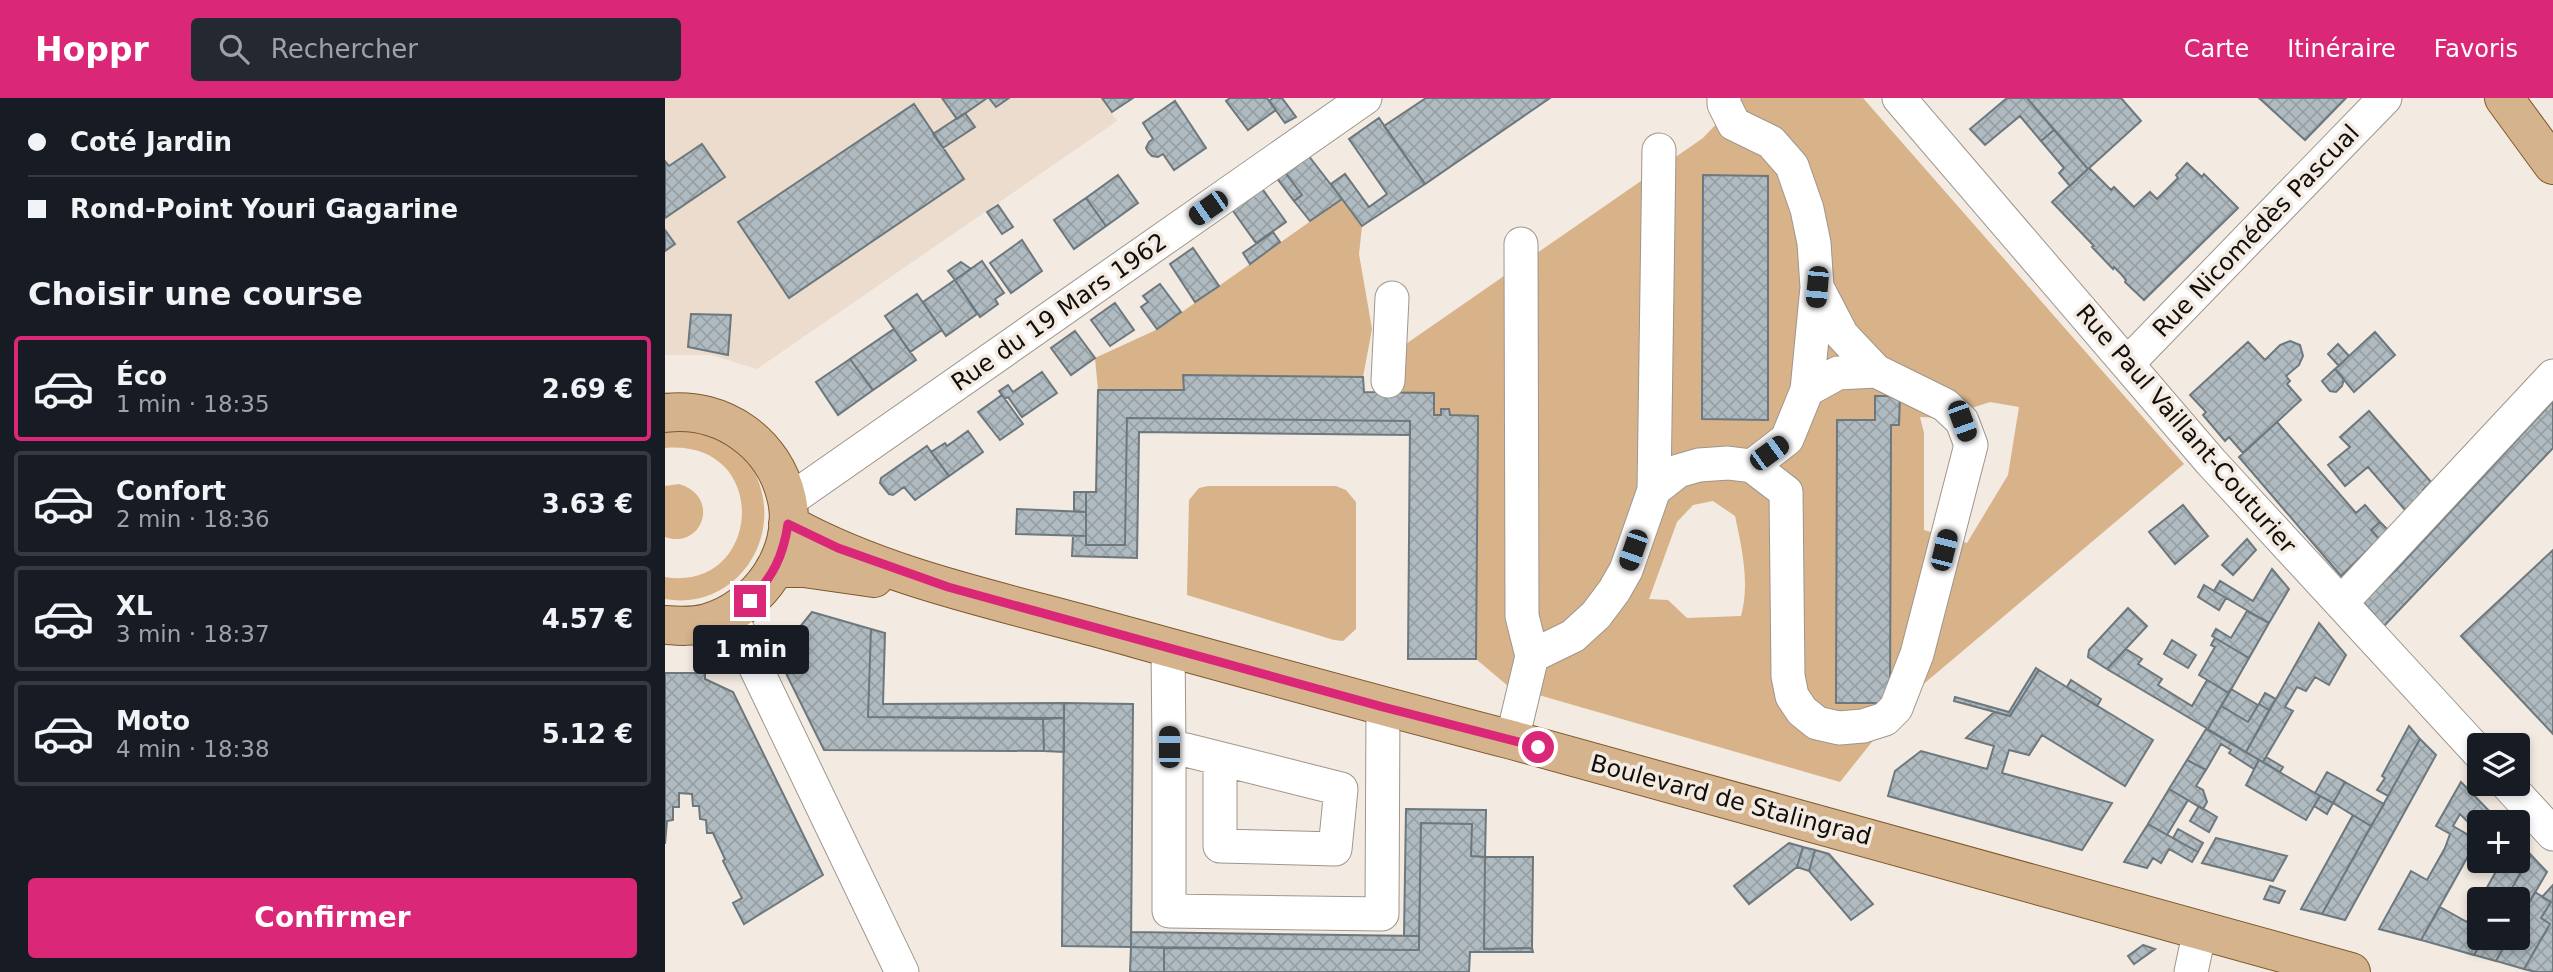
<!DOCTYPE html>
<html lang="fr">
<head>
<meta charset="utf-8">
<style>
  :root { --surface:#171b24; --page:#242831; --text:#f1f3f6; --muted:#9ea1a6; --line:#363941; --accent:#db2777 }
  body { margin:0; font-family:"DejaVu Sans",sans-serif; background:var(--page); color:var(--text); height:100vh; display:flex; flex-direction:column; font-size:26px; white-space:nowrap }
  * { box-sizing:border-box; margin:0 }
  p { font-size:23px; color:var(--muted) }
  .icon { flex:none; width:38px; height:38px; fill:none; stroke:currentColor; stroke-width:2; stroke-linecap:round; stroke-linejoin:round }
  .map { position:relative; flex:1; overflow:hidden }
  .details { display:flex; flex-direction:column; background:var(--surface); width:665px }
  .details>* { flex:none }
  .top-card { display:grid; align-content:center; height:154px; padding:0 28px; background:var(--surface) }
  .controls { position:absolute; left:1802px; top:635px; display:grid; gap:14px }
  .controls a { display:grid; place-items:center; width:63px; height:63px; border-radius:7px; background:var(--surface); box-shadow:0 4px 10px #0003; font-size:35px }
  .end { position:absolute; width:32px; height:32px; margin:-16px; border:9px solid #db2777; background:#fff; box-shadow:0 0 0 4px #fff }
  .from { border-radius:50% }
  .bubble { position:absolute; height:49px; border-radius:7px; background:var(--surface); box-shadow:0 4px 10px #0003; font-size:23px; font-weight:700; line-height:49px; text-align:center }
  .car { position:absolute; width:21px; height:42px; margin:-21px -10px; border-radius:9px; box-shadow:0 0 5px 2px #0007; background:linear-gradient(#222 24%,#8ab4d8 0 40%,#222 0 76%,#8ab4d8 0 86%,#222 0) }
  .top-card b { display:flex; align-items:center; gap:24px; height:66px; font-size:26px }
  .top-card b+b { border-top:2px solid var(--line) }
  .top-card i { width:18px; height:18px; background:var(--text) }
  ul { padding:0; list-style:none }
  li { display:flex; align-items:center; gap:21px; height:105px; margin:0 14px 10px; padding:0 14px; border:4px solid var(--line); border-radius:7px }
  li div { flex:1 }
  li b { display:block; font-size:26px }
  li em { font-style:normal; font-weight:700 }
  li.active { border-color:var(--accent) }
  li>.icon { width:63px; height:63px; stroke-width:1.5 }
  h2 { padding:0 28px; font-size:32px; line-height:84px }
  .action { display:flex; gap:14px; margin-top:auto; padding:14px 28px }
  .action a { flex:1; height:80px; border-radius:7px; background:var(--accent); color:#fff; font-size:28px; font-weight:700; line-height:80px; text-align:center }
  header { display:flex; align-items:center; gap:42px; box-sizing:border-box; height:98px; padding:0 35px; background:var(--accent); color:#fff }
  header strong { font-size:33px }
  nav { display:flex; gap:38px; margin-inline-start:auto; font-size:24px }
  .search { width:490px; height:63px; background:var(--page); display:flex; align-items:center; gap:18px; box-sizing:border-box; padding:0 24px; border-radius:7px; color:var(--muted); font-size:26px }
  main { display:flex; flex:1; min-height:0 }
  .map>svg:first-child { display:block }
  .built { fill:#ebdccd }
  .grass { fill:#d8b288; fill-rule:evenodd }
  .building { fill:url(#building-cross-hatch); stroke:#6c787d; stroke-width:2 }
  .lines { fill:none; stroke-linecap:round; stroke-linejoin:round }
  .minor-casing { stroke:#9e968d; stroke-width:35 }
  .major-casing { stroke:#7e592d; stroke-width:40 }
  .minor { stroke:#fff; stroke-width:33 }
  .major { stroke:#d5b38c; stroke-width:38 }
  .route { stroke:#db2777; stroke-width:9 }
  .labels { text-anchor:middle; stroke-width:7; stroke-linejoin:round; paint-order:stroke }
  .street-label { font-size:24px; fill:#110e0b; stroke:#f3eae1 }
</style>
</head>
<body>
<header>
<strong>Hoppr</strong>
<div class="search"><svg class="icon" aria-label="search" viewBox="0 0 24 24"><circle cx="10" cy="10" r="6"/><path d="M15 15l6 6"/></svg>Rechercher</div>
<nav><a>Carte</a><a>Itinéraire</a><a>Favoris</a></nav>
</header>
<main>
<section class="details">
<div class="top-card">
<b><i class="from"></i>Coté Jardin</b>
<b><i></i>Rond-Point Youri Gagarine</b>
</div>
<h2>Choisir une course</h2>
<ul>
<li class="active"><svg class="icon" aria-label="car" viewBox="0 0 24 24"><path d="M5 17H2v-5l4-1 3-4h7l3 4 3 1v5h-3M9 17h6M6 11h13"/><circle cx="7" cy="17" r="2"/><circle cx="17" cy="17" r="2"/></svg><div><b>Éco</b><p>1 min · 18:35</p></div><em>2.69 €</em></li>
<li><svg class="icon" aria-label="car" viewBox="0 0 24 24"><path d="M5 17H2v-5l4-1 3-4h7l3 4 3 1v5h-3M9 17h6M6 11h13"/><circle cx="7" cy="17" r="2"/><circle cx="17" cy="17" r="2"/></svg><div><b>Confort</b><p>2 min · 18:36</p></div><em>3.63 €</em></li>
<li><svg class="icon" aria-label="car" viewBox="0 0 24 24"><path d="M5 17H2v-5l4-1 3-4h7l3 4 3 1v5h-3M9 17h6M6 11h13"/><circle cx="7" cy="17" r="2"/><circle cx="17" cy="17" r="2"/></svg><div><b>XL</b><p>3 min · 18:37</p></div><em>4.57 €</em></li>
<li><svg class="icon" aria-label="car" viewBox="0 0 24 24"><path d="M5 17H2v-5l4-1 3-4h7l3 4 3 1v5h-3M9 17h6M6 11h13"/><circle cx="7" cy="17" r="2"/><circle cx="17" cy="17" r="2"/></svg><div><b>Moto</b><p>4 min · 18:38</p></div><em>5.12 €</em></li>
</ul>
<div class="action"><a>Confirmer</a></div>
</section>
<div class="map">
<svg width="1888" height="874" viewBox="0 0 1888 874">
  <defs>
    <pattern id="building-cross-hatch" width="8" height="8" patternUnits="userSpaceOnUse" patternTransform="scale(1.75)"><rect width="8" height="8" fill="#afbbc1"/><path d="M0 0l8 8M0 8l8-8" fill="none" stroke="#96a0a4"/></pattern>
  </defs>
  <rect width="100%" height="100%" fill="#f3eae1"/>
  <path class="built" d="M0 0H437L452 23 92 271 46 257H0Z"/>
  <path class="grass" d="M1072 0H1198L1519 366 1242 600 1175 684 843 588 811 561 813 318 785 317 784 311H776V317H769L768 295H738V248L1038 40 1072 4ZM1325 304 1354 309 1343 377 1302 445 1259 432V335L1255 319 1276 320ZM1048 403 1070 418C1077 450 1085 486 1076 518L1022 520 1003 502 984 501 1012 424 1028 407Z
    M677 101 697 128 694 156 707 231 698 279 519 277V292H433L430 260 493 231Z
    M0 330C12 331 26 330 37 332 45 334 53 341 60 346 66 349 73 353 78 357 85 364 91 375 94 385 116 446 67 513 0 501V479C97 495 108 341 0 350Z
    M14 386C56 398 38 452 0 439V388Z
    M543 388H671L681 392 691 404V531L678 543 669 542 522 497 524 402 534 390Z"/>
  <path class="building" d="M277 0H322L292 21Z
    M324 0H344L331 9Z
    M437 0H468L447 14Z
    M565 0H602L611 12 583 32 561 3Z
    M608 0H617L631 19 620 25 604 3Z
    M761 0H885L760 86 719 28Z
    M1342 0H1362L1389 32 1376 43 1355 18 1320 47 1305 31Z
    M1362 0H1456L1476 23 1423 71Z
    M1594 0H1681L1640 42Z
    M510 3 541 50 509 72 498 56 493 59 487 58 483 54 481 50 484 44 488 41 478 25Z
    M249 6 299 81 124 200 73 124Z
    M300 15 310 29 278 50 268 36Z
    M714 20 760 86 697 128 666 86 680 76 704 109 722 96 684 41Z
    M1389 32 1423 71 1405 88 1394 75 1399 70 1376 43Z
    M37 46 60 79 0 120V63L4 68Z
    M643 57 677 101 645 123 629 103 637 97 619 73Z
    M1522 65 1537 79 1539 76 1573 110 1479 202 1460 184 1461 182 1456 176 1449 169 1448 171 1427 149 1429 148 1387 104 1424 70 1446 92 1449 89 1469 109 1485 94 1492 101 1513 80 1511 77Z
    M619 73 637 97 629 103 611 79Z
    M453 77 473 105 441 128 421 100Z
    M1038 77 1103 78V322L1037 321Z
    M596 89 621 124 591 145 566 110Z
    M421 100 441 128 409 151 389 122Z
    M333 107 348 129 337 136 322 114Z
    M0 132 10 146 0 153Z
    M608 134 615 144 585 166 578 155Z
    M357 142 377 173 346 195 325 165Z
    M528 150 554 188 530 204 505 166Z
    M317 163 339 195 330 201 333 206 315 219 290 182Z
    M296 164 306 171 290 182 283 173Z
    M290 182 312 216 281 238 258 204Z
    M495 186 516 214 492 231 476 209 483 204 478 198Z
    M252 196 277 232 245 254 220 218Z
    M450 205 469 232 445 248 426 222Z
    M26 216 66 217 63 257 23 249Z
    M229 231 251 262 208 292 185 261Z
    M410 233 430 260 406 277 386 250Z
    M1710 234 1730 257 1689 294 1670 271Z
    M1625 243 1635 247 1638 258 1634 267 1621 278 1625 283 1622 286 1636 302 1578 355 1564 339 1560 343 1538 317 1541 314 1525 297 1583 244 1600 262 1615 247Z
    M1673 246 1684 258 1674 268 1663 256Z
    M185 261 208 292 173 317 151 284Z
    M1670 271 1679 281 1677 288 1671 294 1665 293 1657 283Z
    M377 274 392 295 357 319 343 299 340 301 334 293 343 287 348 294Z
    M518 277 698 279 699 294 769 295V317H776V311H784L785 317 813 318 811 561H743L745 323 462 320 460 447H421V394H431L433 292H519Z
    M337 297 358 326 335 342 313 314Z
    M1210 298H1235L1234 327H1226L1225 605H1171L1172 322H1210Z
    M1888 303V350L1719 528 1698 504 1733 470Z
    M1704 313 1766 384 1758 392 1759 394 1740 412 1703 369 1680 388 1663 367 1685 349 1675 339Z
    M462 320 745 323V337L474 334 472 460 407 458 408 438H421V447H460Z
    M1612 324 1691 415 1700 407 1715 424 1706 432 1714 441 1676 478 1574 359Z
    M303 333 318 354 284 378 266 354 280 345 282 348Z
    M262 348 284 378 250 402 239 389 228 397 224 396 215 385 216 380Z
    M409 394H421V414L409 413Z
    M1518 407 1543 438 1510 466 1484 434Z
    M352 411 421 414V438L351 436Z
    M1715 424 1724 433 1714 441 1706 432Z
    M1582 441 1591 452 1568 477 1557 467Z
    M1888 452V636L1796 538Z
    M1607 471 1624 491 1604 525 1549 493 1555 483 1588 503Z
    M1539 487 1561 500 1554 512 1533 499Z
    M1463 510 1482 528 1442 571 1423 559 1424 552Z
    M1582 513 1604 525 1584 560 1547 538 1551 531 1566 540Z
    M147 514 206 531 203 619 378 621 379 653 159 652 110 553 126 540Z
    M1654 525 1681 557 1664 587 1650 579 1641 593 1632 589 1620 609 1628 613 1598 664 1581 654Z
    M206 531 220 535 218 606 399 605V620L203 619Z
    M1550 540 1584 560 1564 595 1534 577 1550 549 1546 547Z
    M1507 542 1531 557 1523 570 1499 556Z
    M1461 551 1477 561 1473 566 1497 581 1493 587 1527 608 1542 582 1564 595 1543 631 1442 571Z
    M1371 570 1374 572 1345 618 1289 603 1290 599 1344 614Z
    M1374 572 1488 642 1460 688 1377 637 1364 657 1344 652 1337 675 1447 705 1417 752 1223 698 1230 673 1256 653 1322 671 1329 648 1301 640 1329 614 1345 618Z
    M0 575H40V581L68 594 158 777 79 826 68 805 77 800 58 763 60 761 48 735H42L41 722 35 721 34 708H28L27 696 14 695V709H8V722L2 723 0 746Z
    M1406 582 1436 601 1432 608 1402 589Z
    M1566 591 1593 607 1583 624 1556 608Z
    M1600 595 1611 601 1604 612 1594 606Z
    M399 605 468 606 466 849 397 848Z
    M1594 606 1604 612 1581 654 1543 631 1556 608 1583 624Z
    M399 620V654L379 653 378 621Z
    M1744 628 1755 641 1723 698 1712 692 1720 680 1717 678Z
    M1541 631 1594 662 1589 671 1564 655 1566 652 1556 646 1541 672 1522 662Z
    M1755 641 1771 657 1680 822 1657 816Z
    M1601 659 1618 669 1615 674 1598 664Z
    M1522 662 1541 672 1531 688 1538 692 1542 704 1538 711 1504 691Z
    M1594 662 1655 698 1641 722 1581 687Z
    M1662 674 1680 684 1668 705 1650 695Z
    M1680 684 1719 706 1706 728 1668 705Z
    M1796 684 1827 716 1822 724H1815V736L1795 716 1788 728 1812 742 1756 842 1714 831 1746 773 1762 782 1780 750 1785 736 1771 728Z
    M1504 691 1523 702 1502 737 1483 726Z
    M1655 698 1668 705 1662 716 1649 708Z
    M1534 708 1552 719 1544 734 1525 723Z
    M741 711 821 712 820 759 806 758 807 726 756 725 754 838H739Z
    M1688 717 1706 728 1657 816 1636 811Z
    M756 725 807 726 806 758 820 759 819 851 867 850 868 854H805L804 874H499V850L754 852Z
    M1483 726 1533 754 1527 764 1504 751 1496 765 1488 760 1482 770 1459 764Z
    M1513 731 1538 745 1533 754 1508 740Z
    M1815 737 1816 763 1813 767 1802 760Z
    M1551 740 1622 758 1608 783 1537 765Z
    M1853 744 1866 757 1840 802 1816 800 1837 763H1853Z
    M1124 745 1138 749 1132 769 1084 806 1069 788Z
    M1138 749 1150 752 1144 773 1132 769Z
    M1150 752 1164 756 1208 806 1186 822 1144 773Z
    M1866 757 1882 774 1853 824V802H1840Z
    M820 759H868L867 850 819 851Z
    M1888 787V874H1871L1859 871 1885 826 1876 820 1886 804 1877 799Z
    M1605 788 1620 793 1614 805 1599 801Z
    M1870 794 1886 804 1876 820 1885 826 1877 840 1859 871 1831 863 1844 840H1853V824Z
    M1816 800 1818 802H1815V840H1819L1809 857 1756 842 1775 809 1802 824Z
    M466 834 754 838V852L466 849Z
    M1819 840H1844L1831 863 1809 857Z
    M1478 847 1490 851 1469 866 1463 858Z
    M466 849 499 850V874H465Z"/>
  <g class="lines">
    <defs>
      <path id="minor" d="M1234 0 1546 364 1815 656
        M856 146 857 518 867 558
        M1152 189 1177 237 1211 273
        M1462 266 1720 0
        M723 283 727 200
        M1087 368 1121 394 1123 578 1127 598 1137 613 1152 625 1174 630 1198 628 1220 621 1231 610 1252 556 1306 347 1297 323 1280 307 1211 273 1173 275 1142 292
        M989 392 994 52
        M122 404 700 0
        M1676 505 1888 278
        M65 516 237 874
        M503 550 504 649 521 652 676 691 670 751 555 748V661
        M847 642 867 558 908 538 931 517 949 493 961 472 989 392 1013 373 1034 367 1063 365 1087 368 1122 341 1142 292 1152 189 1149 145 1142 111 1127 68 1106 44 1069 26 1059 6V0
        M504 649V813L717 816 718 609
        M1842 686 1888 736
        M1526 874 1535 832"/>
      <path id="major" d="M1839 0 1888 67
        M0 315C57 308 110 345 122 402 133 455 93 511 42 525 28 529 14 528 0 527
        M123 426C216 478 330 502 433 530 571 568 708 606 847 642L1686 874
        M110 470H139L209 480"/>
    </defs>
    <use href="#minor" class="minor-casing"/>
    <use href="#major" class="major-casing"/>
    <use href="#minor" class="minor"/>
    <use href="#major" class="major"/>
  </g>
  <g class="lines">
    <path class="route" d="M85 503C108 478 118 459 123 426L173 450 283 489 718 609 873 649"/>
  </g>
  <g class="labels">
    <g class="street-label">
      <text transform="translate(1591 133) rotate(-46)" y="8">Rue Nicomédès Pascual</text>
      <text transform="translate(394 214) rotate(-35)" y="8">Rue du 19 Mars 1962</text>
      <text transform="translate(1521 331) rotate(49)" y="8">Rue Paul Vaillant-Couturier</text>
      <text transform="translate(1066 702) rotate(15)" y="8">Boulevard de Stalingrad</text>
    </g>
  </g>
</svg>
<div class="controls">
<a><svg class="icon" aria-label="layers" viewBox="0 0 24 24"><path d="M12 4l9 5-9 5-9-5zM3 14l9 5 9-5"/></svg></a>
<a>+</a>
<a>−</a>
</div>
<i class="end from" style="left:873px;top:649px"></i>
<i class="end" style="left:85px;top:503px"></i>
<div class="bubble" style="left:28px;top:527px;width:116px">1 min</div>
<i class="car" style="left:543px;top:110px;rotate:235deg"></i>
<i class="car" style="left:1152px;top:189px;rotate:185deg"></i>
<i class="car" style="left:1297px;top:323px;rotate:160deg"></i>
<i class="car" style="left:1104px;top:355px;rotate:54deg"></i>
<i class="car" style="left:968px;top:452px;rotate:199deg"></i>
<i class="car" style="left:1279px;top:452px;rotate:14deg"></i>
<i class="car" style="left:504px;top:649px;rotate:0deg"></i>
</div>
</main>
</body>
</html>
